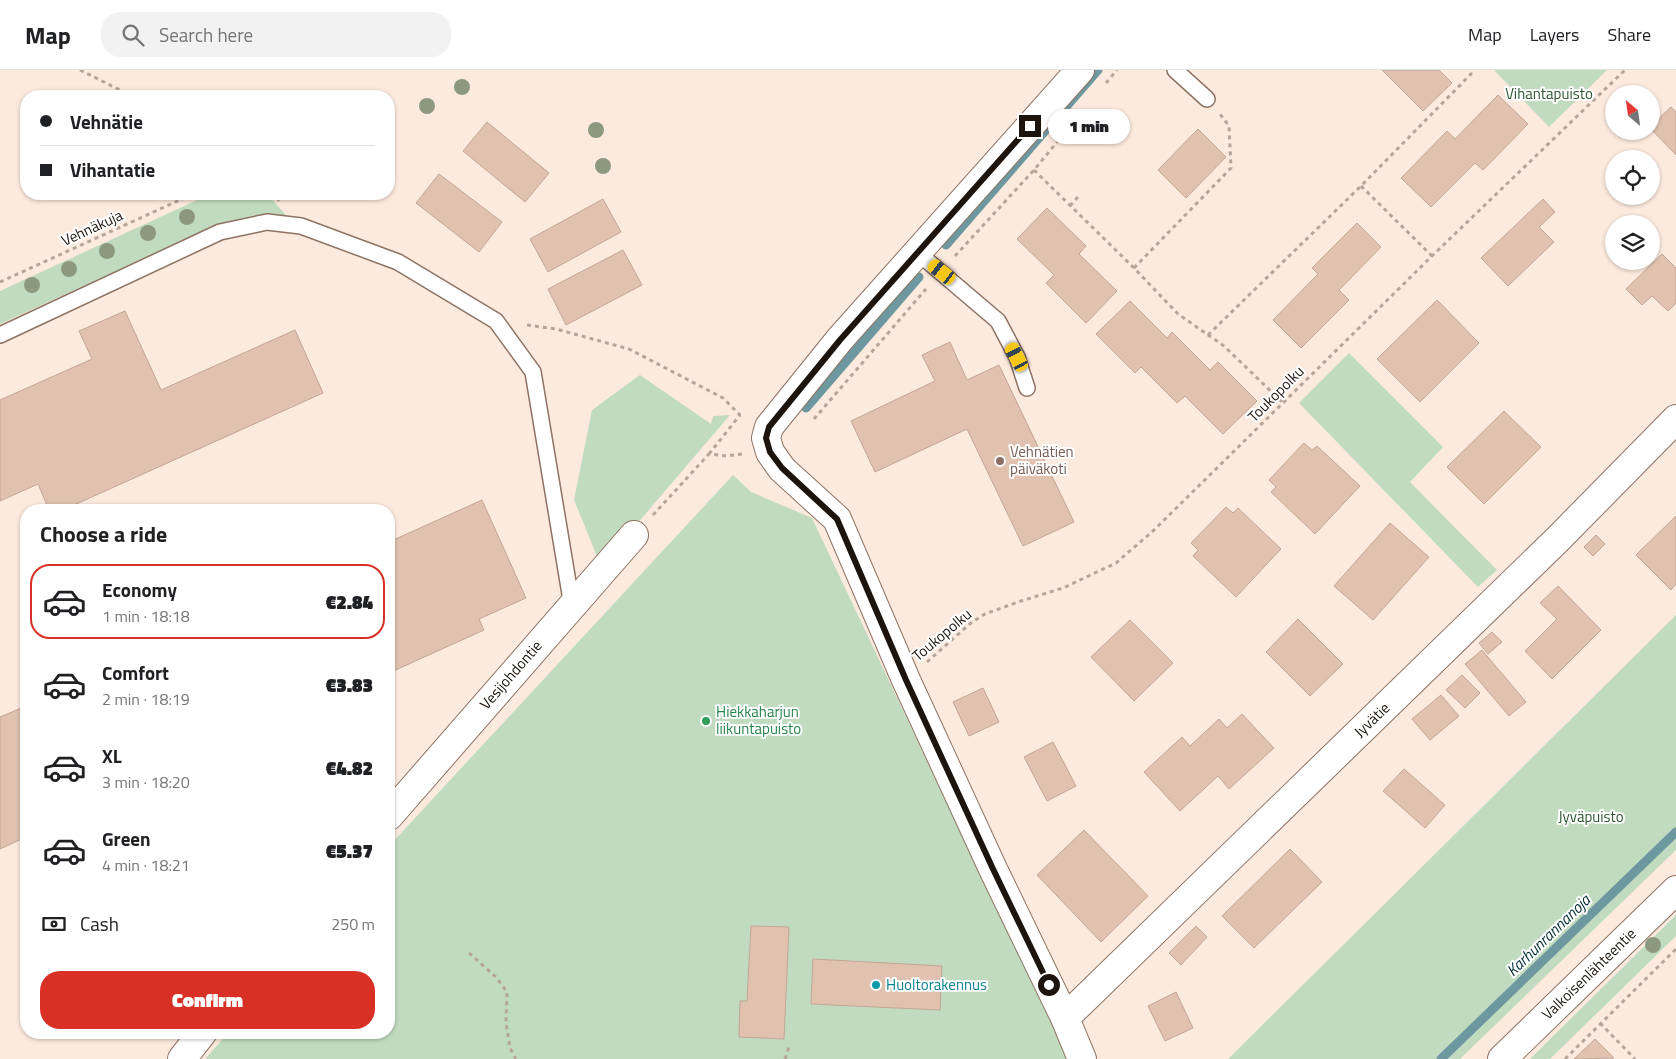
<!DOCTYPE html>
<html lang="en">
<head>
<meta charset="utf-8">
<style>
  :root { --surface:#fff; --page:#f2f2f2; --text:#202124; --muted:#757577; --line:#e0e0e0; --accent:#d93025 }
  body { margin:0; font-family:"Titillium Web",sans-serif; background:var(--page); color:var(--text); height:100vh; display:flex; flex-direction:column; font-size:19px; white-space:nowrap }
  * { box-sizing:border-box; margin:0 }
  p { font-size:16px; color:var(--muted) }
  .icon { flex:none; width:28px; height:28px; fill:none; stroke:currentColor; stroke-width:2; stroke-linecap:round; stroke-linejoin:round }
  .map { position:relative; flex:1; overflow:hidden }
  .details { position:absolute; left:20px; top:434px; width:375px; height:535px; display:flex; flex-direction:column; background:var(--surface); border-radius:20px; box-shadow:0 1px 4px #0004 }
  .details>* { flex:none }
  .guide { position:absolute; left:20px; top:20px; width:375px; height:110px; border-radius:20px; box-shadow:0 1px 4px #0004; display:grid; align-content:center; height:110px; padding:0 20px; background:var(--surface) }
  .needle { width:32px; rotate:331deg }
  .tools { position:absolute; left:1605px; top:15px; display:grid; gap:10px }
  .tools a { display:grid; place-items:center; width:55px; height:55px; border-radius:50%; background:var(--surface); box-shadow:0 1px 4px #0004; font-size:25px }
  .end { position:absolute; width:22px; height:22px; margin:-11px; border:6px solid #1e140e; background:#fff; box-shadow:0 0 0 2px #fff }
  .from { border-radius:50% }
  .bubble { position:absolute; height:35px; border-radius:18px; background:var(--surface); box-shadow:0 1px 4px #0004; font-size:16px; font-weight:800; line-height:35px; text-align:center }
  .car { position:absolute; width:15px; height:30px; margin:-15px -8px; border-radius:6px; box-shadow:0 0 4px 1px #0007; background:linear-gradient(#f5c518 24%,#345 0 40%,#f5c518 0 76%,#345 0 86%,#f5c518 0) }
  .guide b { display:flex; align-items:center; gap:18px; height:48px; font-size:19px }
  .guide b+b { border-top:1px solid var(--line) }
  .guide i { width:12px; height:12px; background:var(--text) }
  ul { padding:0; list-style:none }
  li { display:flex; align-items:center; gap:15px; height:75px; margin:0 10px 8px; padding:0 10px; border:2px solid transparent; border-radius:20px }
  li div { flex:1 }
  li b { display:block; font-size:19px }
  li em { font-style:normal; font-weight:800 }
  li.current { border-color:var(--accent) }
  li>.icon { width:45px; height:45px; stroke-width:1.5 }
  h2 { padding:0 20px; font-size:22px; line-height:60px }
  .pay { display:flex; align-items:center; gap:12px; height:55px; padding:0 20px; font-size:19px }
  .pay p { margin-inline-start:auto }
  .action { display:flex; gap:10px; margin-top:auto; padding:10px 20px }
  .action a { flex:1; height:58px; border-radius:20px; background:var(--accent); color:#fff; font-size:20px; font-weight:800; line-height:58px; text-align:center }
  header { display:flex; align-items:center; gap:30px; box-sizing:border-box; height:70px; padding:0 25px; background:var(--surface); border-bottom:1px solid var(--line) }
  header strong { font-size:24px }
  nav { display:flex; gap:28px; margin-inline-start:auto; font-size:18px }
  .search { width:350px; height:45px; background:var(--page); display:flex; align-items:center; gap:12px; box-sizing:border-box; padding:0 18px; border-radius:20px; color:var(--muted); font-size:19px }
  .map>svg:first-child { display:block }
  .green { fill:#c1dbc0 }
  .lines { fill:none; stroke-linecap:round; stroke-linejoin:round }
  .stream { stroke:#6e989f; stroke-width:9 }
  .building { fill:#e1c2b1; stroke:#c3a595 }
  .lane-casing { stroke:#8e7262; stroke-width:18 }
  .street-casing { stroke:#8e7262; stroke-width:30 }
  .secondary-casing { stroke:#8e7262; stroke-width:30 }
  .path { stroke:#b5a59b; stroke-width:3; stroke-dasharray:4 4; stroke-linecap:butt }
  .lane { stroke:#fff; stroke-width:15 }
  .street { stroke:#fff; stroke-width:28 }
  .secondary { stroke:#fff; stroke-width:28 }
  .tree { fill:#8c997f }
  .route { stroke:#1e140e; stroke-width:6 }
  .education-dot { fill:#8d6e63; stroke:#fff; stroke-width:2 }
  .leisure-dot { fill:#2e9e5b; stroke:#fff; stroke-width:2 }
  .culture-dot { fill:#0f9aa8; stroke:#fff; stroke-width:2 }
  .labels { text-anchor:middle; stroke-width:4; stroke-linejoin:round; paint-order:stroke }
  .park-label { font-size:15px; fill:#2f5730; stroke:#fff }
  .street-label { font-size:15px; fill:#1e140e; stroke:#fff }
  .education-label { font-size:15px; fill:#785e54; stroke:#fff; text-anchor:start }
  .leisure-label { font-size:15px; fill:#27864d; stroke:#fff; text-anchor:start }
  .culture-label { font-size:15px; fill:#0d838f; stroke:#fff; text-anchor:start }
  .water-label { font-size:16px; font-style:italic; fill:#053137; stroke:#fff }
</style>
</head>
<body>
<header>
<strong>Map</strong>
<div class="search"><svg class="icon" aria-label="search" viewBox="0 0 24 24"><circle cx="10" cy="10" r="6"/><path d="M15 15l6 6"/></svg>Search here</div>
<nav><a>Map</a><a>Layers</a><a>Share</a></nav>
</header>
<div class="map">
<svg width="1676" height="989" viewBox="0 0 1676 989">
  <rect width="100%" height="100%" fill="#fdeadf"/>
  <path class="green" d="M1494 0H1607L1549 57Z
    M210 124H267L286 145 263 146 222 153 0 254V221Z
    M1349 283 1443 377 1410 412 1497 500 1478 517 1299 333Z
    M640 305 711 354 713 346 730 345 601 496 574 430 592 340Z
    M733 405 751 422 812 448 1068 989H205L228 963 389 962V776Z
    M1676 545V780L1460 989H1228Z
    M1676 845V866L1550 989H1530Z"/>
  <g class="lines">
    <path class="stream" d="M946 175 1098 0
      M806 338 919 207
      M1441 989 1676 762"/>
  </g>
  <path class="building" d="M1382 0H1439L1452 13 1423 41Z
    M1498 25 1528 54 1483 100 1475 93 1431 137 1401 108 1447 61 1455 69Z
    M1671 37 1676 42V85L1651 59V56Z
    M487 52 549 103 525 132 463 81Z
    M1198 59 1226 87 1186 128 1158 100Z
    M439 104 502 152 479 182 416 133Z
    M603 129 621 162 548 202 530 169Z
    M1543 129 1555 142 1539 157 1554 172 1508 216 1481 188Z
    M1047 138 1086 176 1079 184 1117 221 1086 253 1046 213 1054 205 1017 169Z
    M1357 153 1381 177 1339 220 1349 230 1301 278 1273 250 1318 204 1312 198Z
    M623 180 642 215 566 255 548 219Z
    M1662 184 1676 198V233L1668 241 1652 226 1642 235 1626 219Z
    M1437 230 1479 273 1420 332 1377 289Z
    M1130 231 1167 268 1172 262 1210 300 1218 292 1257 331 1223 364 1185 326 1177 333 1141 297 1135 303 1096 264Z
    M125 241 161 320 295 260 323 323 63 440H49L38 414 0 431V330L92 289 79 261Z
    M950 272 967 310 999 295 1074 452 1023 476 967 359 875 402 851 351 935 311 922 285Z
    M1504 341 1541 377 1484 434 1447 397Z
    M1304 373 1312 380 1317 376 1360 416 1315 464 1271 422 1276 417 1269 410Z
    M482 430 526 528 479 549 484 560 389 603V472Z
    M1226 437 1233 443 1238 438 1281 479 1236 527 1193 486 1198 480 1191 473Z
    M1676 446V514L1671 520 1636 485Z
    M1390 453 1429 487 1373 550 1334 516Z
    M1596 465 1605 474 1593 486 1584 477Z
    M1558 516 1601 560 1552 609 1525 581 1557 549 1540 533Z
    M1298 549 1343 594 1310 626 1266 582Z
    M1130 550 1173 593 1134 631 1091 587Z
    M1492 562 1502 572 1488 584 1479 573Z
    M1482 580 1526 632 1509 646 1465 594Z
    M1462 605 1480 623 1465 638 1446 620Z
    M983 618 999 652 969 666 953 632Z
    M1441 625 1459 646 1430 670 1412 649Z
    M26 636V767L0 779V647Z
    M1242 644 1274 678 1229 719 1218 706 1180 741 1144 702 1182 667 1190 676 1219 649 1227 658Z
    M1053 672 1076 716 1047 731 1024 687Z
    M1404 699 1445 735 1425 758 1383 721Z
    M1084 760 1148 826 1101 872 1037 805Z
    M1290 779 1322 812 1254 878 1222 846Z
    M751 856 789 857 784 969 739 967 740 931H747Z
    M1196 856 1207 867 1181 895 1169 883Z
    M813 889 942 896 940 940 811 934Z
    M1176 922 1193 958 1165 971 1148 936Z
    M1595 969 1614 988 1574 989Z"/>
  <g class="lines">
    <defs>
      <path id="lane" d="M1175 0 1207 29
        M918 183 998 251 1017 287 1027 318
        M0 265 220 162 267 152 301 156 398 192 496 251 533 302 572 536"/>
      <path id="street" d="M1080 0 840 269 769 357 766 368 770 382 782 399 837 449 906 610 993 799 1065 948 1082 989
        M389 746 634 465
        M1065 948 1558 469 1676 349
        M182 989 203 962"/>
      <path id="secondary" d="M1502 989 1676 820"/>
    </defs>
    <use href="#lane" class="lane-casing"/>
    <use href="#street" class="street-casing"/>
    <use href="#secondary" class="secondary-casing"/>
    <path class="path" d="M80 0 132 26
      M1106 13 1117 0
      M1034 100 1134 198 1178 244 1224 276 1283 333
      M1361 116 1432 186
      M273 124 279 131
      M1070 136 1078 127
      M955 186 1034 100 1067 60
      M1134 198 1231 98 1229 56 1220 44
      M0 212 193 124
      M527 255 556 259 629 279 723 328 740 345
      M1208 265 1361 116 1471 4 1470 0
      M814 349 926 219
      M709 384 740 345H741
      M653 445 709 384 727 386 742 384
      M927 592 972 552 985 544 1021 531 1063 518 1116 493 1153 461 1432 186 1625 0
      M469 883 496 907 507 922 506 953 510 978 516 989
      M1600 953 1635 989
      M785 989 789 977
      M1565 989 1676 879"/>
    <use href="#lane" class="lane"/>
    <use href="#street" class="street"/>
    <use href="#secondary" class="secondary"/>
  </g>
  <g class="tree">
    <circle cx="462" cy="17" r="8"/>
    <circle cx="427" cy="36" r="8"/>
    <circle cx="596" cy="60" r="8"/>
    <circle cx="603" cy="96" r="8"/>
    <circle cx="187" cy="147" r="8"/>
    <circle cx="148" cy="163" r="8"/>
    <circle cx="107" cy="181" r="8"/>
    <circle cx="69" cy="199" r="8"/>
    <circle cx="32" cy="215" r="8"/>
    <circle cx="1653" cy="875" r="8"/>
  </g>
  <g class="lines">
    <path class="route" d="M1030 56 840 270 769 357 766 368 770 382 782 398 837 449 906 610 993 799 1049 915"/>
  </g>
  <circle class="education-dot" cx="1000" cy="391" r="5"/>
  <circle class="leisure-dot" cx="706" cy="651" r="5"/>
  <circle class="culture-dot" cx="876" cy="915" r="5"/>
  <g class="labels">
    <g class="park-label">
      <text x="1549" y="29">Vihantapuisto</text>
      <text x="1591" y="752">Jyväpuisto</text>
    </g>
    <g class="street-label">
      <text transform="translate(92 158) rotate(-25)" y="5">Vehnäkuja</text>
      <text transform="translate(1276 324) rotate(-45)" y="5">Toukopolku</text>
      <text transform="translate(942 565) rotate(-40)" y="5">Toukopolku</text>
      <text transform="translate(511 605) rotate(-49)" y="5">Vesijohdontie</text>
      <text transform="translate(1372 650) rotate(-44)" y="5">Jyvätie</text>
      <text transform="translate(1589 904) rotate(-44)" y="5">Valkoisenlähteentie</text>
    </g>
    <g class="education-label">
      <text x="1010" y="387">Vehnätien<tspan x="1010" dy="17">päiväkoti</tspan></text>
    </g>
    <g class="leisure-label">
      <text x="716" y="647">Hiekkaharjun<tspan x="716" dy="17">liikuntapuisto</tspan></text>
    </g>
    <g class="culture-label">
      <text x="886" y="920">Huoltorakennus</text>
    </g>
    <g class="water-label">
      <text transform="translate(1548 865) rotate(-44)" y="6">Karhunrannanoja</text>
    </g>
  </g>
</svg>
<div class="tools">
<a><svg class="needle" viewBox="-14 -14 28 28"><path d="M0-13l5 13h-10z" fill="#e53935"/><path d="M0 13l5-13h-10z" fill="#757577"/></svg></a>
<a><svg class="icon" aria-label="locate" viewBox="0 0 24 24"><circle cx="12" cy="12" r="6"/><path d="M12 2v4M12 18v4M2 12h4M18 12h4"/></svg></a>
<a><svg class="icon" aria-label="layers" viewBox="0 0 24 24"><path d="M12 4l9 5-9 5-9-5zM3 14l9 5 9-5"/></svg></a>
</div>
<i class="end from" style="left:1049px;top:915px"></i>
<i class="end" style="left:1030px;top:56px"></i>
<div class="bubble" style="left:1048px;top:39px;width:82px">1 min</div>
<i class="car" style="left:942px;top:202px;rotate:308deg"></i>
<i class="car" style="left:1017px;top:287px;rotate:332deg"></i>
<div class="guide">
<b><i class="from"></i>Vehnätie</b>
<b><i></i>Vihantatie</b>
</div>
<section class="details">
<h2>Choose a ride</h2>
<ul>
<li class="current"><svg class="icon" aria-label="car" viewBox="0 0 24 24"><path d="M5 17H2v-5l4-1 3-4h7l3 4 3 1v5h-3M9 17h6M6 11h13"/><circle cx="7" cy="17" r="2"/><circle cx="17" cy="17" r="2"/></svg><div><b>Economy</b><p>1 min · 18:18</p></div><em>€2.84</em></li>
<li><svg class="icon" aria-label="car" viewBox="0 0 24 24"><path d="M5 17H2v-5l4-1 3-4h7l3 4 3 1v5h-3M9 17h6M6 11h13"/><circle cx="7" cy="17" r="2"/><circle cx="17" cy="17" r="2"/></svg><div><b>Comfort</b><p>2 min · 18:19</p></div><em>€3.83</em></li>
<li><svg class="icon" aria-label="car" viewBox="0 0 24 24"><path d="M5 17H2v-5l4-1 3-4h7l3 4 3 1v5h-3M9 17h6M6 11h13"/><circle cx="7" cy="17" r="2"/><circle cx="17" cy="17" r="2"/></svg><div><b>XL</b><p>3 min · 18:20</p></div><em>€4.82</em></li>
<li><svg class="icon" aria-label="car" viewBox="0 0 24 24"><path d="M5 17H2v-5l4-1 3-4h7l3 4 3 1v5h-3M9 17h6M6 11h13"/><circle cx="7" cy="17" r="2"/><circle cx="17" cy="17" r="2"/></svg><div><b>Green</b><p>4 min · 18:21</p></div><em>€5.37</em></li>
</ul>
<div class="pay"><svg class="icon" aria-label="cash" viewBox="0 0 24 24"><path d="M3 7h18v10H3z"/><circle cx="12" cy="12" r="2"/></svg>Cash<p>250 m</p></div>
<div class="action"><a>Confirm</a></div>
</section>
</div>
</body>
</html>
